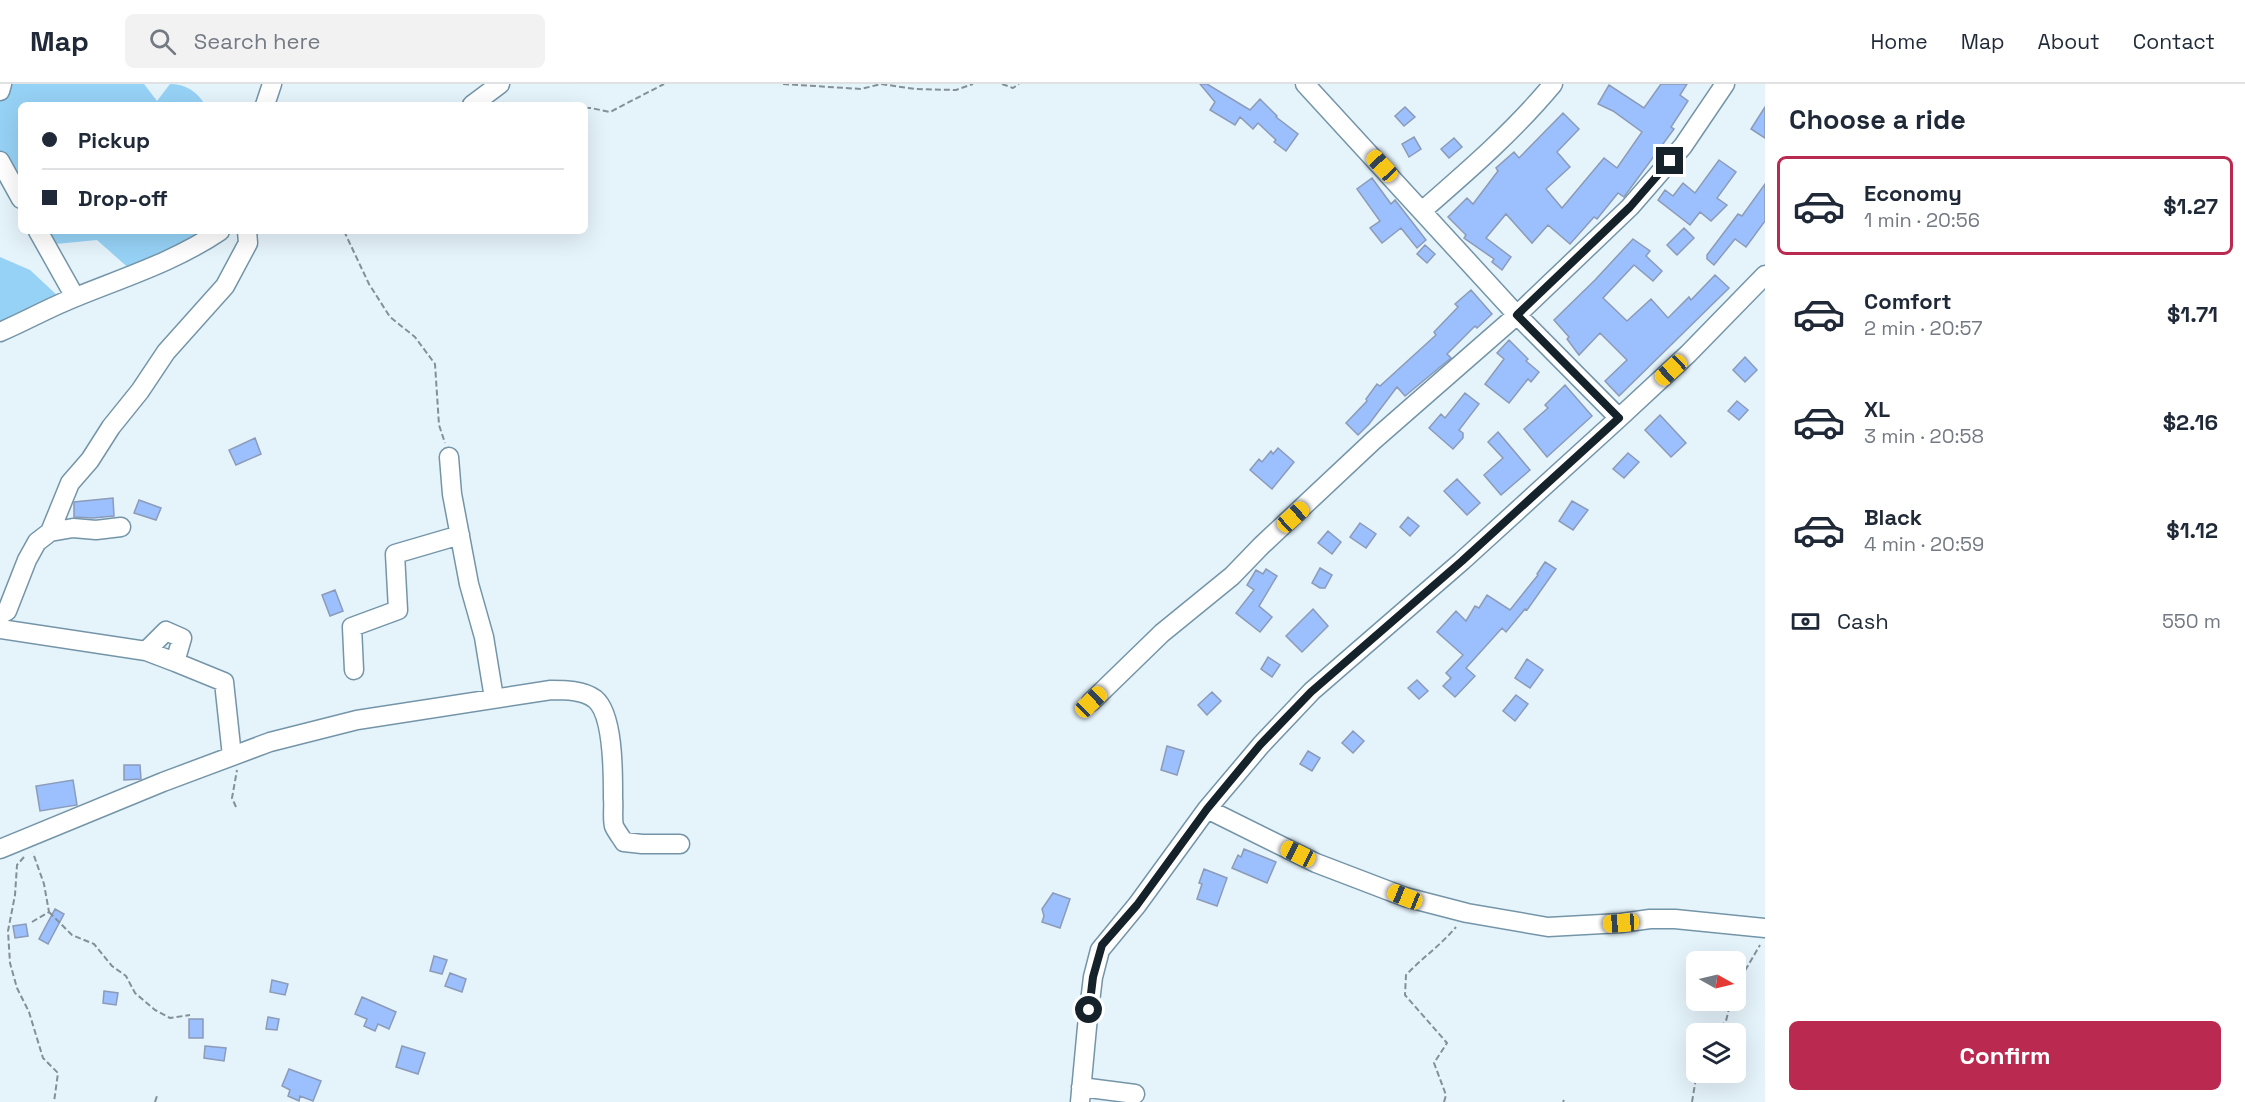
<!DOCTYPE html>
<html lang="en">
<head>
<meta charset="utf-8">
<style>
  :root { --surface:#fff; --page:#f2f2f3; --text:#1f2937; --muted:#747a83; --line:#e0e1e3; --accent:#ba2a50 }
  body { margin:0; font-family:"Space Grotesk",sans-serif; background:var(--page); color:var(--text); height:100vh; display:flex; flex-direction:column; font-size:22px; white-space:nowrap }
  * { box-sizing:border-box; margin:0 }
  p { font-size:20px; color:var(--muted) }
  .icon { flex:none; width:33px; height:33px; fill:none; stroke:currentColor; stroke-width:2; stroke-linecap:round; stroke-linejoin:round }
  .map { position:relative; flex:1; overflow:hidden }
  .details { display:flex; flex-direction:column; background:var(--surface); width:480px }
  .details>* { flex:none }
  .guide { position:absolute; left:18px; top:18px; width:570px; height:132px; border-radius:9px; box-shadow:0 6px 24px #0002; display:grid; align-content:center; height:132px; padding:0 24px; background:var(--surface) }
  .needle { width:39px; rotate:98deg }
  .tools { position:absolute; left:1686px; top:867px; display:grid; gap:12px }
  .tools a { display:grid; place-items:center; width:60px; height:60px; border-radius:9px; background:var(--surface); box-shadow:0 6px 24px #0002; font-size:30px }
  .end { position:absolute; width:27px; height:27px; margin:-14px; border:8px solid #15222a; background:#fff; box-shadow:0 0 0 3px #fff }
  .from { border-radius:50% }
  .car { position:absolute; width:18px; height:36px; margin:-18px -9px; border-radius:8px; box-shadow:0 0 4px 2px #0007; background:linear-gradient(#f5c518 24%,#345 0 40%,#f5c518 0 76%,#345 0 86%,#f5c518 0) }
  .guide b { display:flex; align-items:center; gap:21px; height:57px; font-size:22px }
  .guide b+b { border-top:2px solid var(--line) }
  .guide i { width:15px; height:15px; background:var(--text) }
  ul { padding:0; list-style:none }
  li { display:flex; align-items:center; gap:18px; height:99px; margin:0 12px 9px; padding:0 12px; border:3px solid transparent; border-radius:9px }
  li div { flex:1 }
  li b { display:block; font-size:22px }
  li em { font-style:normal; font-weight:700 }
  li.active { border-color:var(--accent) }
  li>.icon { width:54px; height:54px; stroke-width:1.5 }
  h2 { padding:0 24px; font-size:27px; line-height:72px }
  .pay { display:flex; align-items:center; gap:15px; height:66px; padding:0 24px; font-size:22px }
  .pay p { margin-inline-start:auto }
  .cta { display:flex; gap:12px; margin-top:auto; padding:12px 24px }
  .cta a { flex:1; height:69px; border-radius:9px; background:var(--accent); color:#fff; font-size:24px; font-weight:700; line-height:69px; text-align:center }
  header { display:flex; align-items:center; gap:36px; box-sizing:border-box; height:84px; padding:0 30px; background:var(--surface); border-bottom:2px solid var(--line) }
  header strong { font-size:28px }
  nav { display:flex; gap:33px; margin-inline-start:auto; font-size:21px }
  .search { width:420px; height:54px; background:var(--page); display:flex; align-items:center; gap:15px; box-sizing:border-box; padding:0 21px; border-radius:9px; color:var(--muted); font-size:22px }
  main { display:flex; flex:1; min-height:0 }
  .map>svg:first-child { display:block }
  .green { fill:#96d2f6 }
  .building { fill:#9cbffd; stroke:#8b9bb8; stroke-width:1.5 }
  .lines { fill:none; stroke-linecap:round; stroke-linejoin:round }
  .minor-casing { stroke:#7495a8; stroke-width:21 }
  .path { stroke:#839098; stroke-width:2; stroke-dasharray:6 3; stroke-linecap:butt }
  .minor { stroke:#fff; stroke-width:18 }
  .route { stroke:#15222a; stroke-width:8 }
</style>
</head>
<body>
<header>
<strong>Map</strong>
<div class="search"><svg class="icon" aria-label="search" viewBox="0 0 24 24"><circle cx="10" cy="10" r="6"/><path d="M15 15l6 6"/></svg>Search here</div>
<nav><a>Home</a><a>Map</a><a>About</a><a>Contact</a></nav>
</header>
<main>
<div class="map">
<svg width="1765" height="1018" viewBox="0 0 1765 1018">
  <rect width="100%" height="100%" fill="#e5f3fb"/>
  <path class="green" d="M0 0H144L157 17 170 0C185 0 197 7 205 21H21V109L0 71Z
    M47 147H200V158L132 187 97 156 56 160Z
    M0 173 30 186 59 213 0 238Z"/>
  <path class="building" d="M1200 0H1207L1250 26 1260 15 1277 32 1276 33 1298 50 1286 67 1274 58 1276 56 1258 39 1253 45 1240 33 1235 41 1210 26 1215 18Z
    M1661 0H1687L1680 11 1688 17 1671 43 1674 45 1624 113 1618 109 1597 135 1594 133 1570 160 1548 141 1532 159 1506 130 1486 154 1511 173 1502 186 1492 178 1494 175 1464 154 1466 151 1448 133 1467 114 1473 120 1498 87 1496 84 1514 68 1519 74 1563 29 1579 45 1557 68 1570 83 1546 105 1562 124 1604 74 1617 84 1642 48 1613 27 1598 20 1609 1 1644 24Z
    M1405 23 1415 33 1404 42 1395 32Z
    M1765 23V54L1751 45Z
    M1414 53 1421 65 1409 73 1402 60Z
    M1454 54 1462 63 1449 74 1441 65Z
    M1719 76 1736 88 1717 114 1727 121 1711 137 1700 128 1690 141 1658 116 1665 106 1673 112 1683 99 1695 109Z
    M1372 94 1391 120 1395 116 1426 156 1417 164 1401 144 1382 159 1370 144 1380 137 1357 105Z
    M1765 100V137L1746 163 1735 155 1714 181 1707 175V171L1738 130 1742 132Z
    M1684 144 1694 154 1677 171 1667 161Z
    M1633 155 1650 167 1646 172 1662 187 1653 197 1634 181 1603 214 1627 237 1651 215 1668 234 1689 213 1691 216 1715 191 1729 204 1619 312 1605 297 1627 276 1600 249 1579 271 1567 255 1569 253 1554 236 1595 196Z
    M1425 161 1435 170 1427 179 1417 170Z
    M1471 206 1492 230 1477 244 1475 242 1447 270 1451 274 1405 312 1397 303 1369 340 1358 351 1346 339 1367 317 1366 315 1377 300 1380 302 1436 251 1434 248 1458 223 1455 220Z
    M1509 256 1528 275 1526 277 1539 288 1531 298 1528 295 1509 319 1485 300 1504 275 1497 269Z
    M1745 273 1757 286 1745 298 1733 286Z
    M1565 301 1592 332 1547 373 1524 345 1548 324 1545 321Z
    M1465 309 1479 320 1459 346 1463 349V354L1453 365 1429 344 1441 330 1445 334Z
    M1737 317 1748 326 1739 336 1728 327Z
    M1660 331 1686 359 1671 373 1645 346Z
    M1498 348 1530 386 1501 411 1484 391 1503 374 1488 358Z
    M255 354 261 370 236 381 229 366Z
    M1278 364 1294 378 1272 405 1250 386 1259 375 1262 378 1271 367 1273 370Z
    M1628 369 1639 378 1624 394 1613 385Z
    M1457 395 1480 419 1467 431 1444 407Z
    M113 414 114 432 93 434 74 433V418Z
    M139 416 161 424 156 436 134 429Z
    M1572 417 1588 426 1573 446 1559 437Z
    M1408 433 1419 442 1410 452 1400 443Z
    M1360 439 1376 450 1366 464 1350 453Z
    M1328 447 1341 458 1332 470 1318 459Z
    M1545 478 1556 485 1527 526 1525 525 1506 548 1502 544 1466 584 1475 592 1455 613 1443 602 1451 594 1446 589 1463 571 1437 548 1456 527 1466 537 1475 522 1479 524 1487 511 1510 526 1538 491 1537 490Z
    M1320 484 1332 491 1325 504H1320L1312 499Z
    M1266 485 1277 492 1259 522 1272 533 1260 548 1236 529 1254 506 1247 501 1256 486 1263 490Z
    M335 506 343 527 330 532 322 511Z
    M1313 525 1328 542 1302 568 1286 552Z
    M1268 573 1280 581 1272 593 1261 585Z
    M1527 575 1543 586 1530 604 1515 594Z
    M1417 596 1428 607 1419 615 1408 604Z
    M1212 608 1221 617 1207 631 1198 621Z
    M1516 611 1528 620 1515 637 1503 627Z
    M1353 647 1364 657 1353 669 1342 659Z
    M1167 662 1184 667 1177 691 1161 686Z
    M1308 667 1320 674 1312 687 1300 680Z
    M124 681H140L141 695 124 696Z
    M73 696 77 721 40 727 36 702Z
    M1244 765 1276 778 1267 799 1232 784 1238 771 1241 773Z
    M1204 785 1227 794 1217 822 1197 815 1202 800 1199 799Z
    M1053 809 1070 815 1060 844 1042 838 1044 832 1042 825Z
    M55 825 64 830 48 860 39 855Z
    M26 840 28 852 15 854 13 842Z
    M434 872 447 876 442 890 430 887Z
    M450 889 466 895 462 908 445 902Z
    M272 896 288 900 285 911 270 908Z
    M104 907 118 909 116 921 103 919Z
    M362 913 396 928 389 945 378 940 375 947 364 942 367 935 355 930Z
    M268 933 279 935 277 946 266 945Z
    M189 935H203V954H189Z
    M205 962 226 964 224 977 204 974Z
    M402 962 425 969 418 990 396 983Z
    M289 985 321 997 313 1017 300 1012 299 1017 288 1012 290 1006 282 1002Z"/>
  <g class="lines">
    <defs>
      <path id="minor" d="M1305 0 1517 231 1619 334
        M0 7 2 0
        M265 21 272 0
        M472 21 500 0
        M0 77 21 115
        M1423 126C1469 86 1514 47 1553 0
        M38 147 75 213
        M0 248C26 237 50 223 76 213 125 193 176 177 220 147
        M449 373 452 410 469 500 484 553 494 614
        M50 448 70 399 90 376 111 343 140 307 166 268 225 202 248 159 247 147
        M0 531 7 527 27 476 37 458 50 448 73 444 96 446 121 443
        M0 545 146 567 175 578 182 554 166 547 146 567
        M175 578 224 598 232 672
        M354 586 352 543 398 526 395 470 460 451
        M1091 618 1162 549 1232 492 1261 462 1374 356 1517 231 1630 123 1683 62 1725 0
        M1207 725 1316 779 1405 813 1467 829 1548 843 1621 839 1650 835H1675L1765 844
        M0 765 163 698 270 658 357 636 551 606C565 606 583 606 595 615 614 631 613 690 613 714 614 723 612 734 614 742 616 747 621 753 624 758L642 760H680
        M1081 1003 1135 1010
        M1080 1018 1087 943 1093 893 1100 866 1137 821 1207 725 1261 661 1312 607 1462 477 1619 334 1688 270 1765 191"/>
    </defs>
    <use href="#minor" class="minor-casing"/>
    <path class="path" d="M783 0 861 5 881 0 915 5 956 6 973 0
      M1002 0 1013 4 1019 0
      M585 24H591L610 28 664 0
      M344 147 369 200 390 233 415 253 435 280 439 341 445 359
      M236 723 232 714 237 686
      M24 773 17 781 15 811 8 847 10 879 17 904 29 928 43 974 58 989 54 1018
      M49 828 72 851 94 860 112 882 126 892 135 909 155 926 170 934 190 931
      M32 838 49 828 44 800 33 769
      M1736 902 1760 861
      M1714 950 1726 937 1731 916
      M155 1018 157 1012
      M1444 1018 1446 1011 1434 979 1447 959 1405 911 1406 891C1422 874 1441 861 1456 843
      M1563 1018 1564 1016
      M1692 1018 1697 988"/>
    <use href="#minor" class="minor"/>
  </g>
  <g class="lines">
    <path class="route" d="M1089 926 1093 893 1102 861 1137 821 1207 725 1260 661 1311 608 1462 477 1619 334 1517 231 1630 123 1670 77"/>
  </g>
</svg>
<div class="tools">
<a><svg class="needle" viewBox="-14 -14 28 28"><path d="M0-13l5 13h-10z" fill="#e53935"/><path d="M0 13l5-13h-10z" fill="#747a83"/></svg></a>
<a><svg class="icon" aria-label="layers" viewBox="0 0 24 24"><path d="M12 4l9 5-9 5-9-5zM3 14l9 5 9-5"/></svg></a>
</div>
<i class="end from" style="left:1089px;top:926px"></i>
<i class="end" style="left:1670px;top:77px"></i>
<i class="car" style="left:1382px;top:82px;rotate:317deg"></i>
<i class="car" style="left:1671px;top:286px;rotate:227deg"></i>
<i class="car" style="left:1293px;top:433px;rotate:48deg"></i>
<i class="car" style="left:1091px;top:618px;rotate:46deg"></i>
<i class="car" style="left:1298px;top:770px;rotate:296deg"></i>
<i class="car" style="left:1405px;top:813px;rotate:292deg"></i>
<i class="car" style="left:1621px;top:839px;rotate:266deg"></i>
<div class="guide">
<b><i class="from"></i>Pickup</b>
<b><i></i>Drop-off</b>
</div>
</div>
<section class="details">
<h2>Choose a ride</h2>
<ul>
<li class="active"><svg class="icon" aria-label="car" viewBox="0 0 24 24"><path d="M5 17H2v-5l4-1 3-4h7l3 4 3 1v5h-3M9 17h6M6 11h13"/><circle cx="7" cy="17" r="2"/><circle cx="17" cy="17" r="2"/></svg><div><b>Economy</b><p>1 min · 20:56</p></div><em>$1.27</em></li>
<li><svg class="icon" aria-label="car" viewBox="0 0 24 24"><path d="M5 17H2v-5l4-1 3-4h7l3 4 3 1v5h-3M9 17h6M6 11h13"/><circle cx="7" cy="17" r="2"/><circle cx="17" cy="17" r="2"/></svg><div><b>Comfort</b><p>2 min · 20:57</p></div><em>$1.71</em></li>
<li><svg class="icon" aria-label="car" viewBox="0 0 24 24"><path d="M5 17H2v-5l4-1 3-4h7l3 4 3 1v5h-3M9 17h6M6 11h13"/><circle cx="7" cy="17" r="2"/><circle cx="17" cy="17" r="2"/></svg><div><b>XL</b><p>3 min · 20:58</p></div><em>$2.16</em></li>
<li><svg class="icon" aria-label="car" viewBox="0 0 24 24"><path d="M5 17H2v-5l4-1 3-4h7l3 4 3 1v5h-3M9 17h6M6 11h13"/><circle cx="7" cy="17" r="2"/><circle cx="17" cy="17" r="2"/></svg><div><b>Black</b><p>4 min · 20:59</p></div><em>$1.12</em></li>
</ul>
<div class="pay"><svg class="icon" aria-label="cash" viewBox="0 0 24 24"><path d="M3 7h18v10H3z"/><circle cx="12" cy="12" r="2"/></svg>Cash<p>550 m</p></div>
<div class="cta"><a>Confirm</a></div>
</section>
</main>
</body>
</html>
